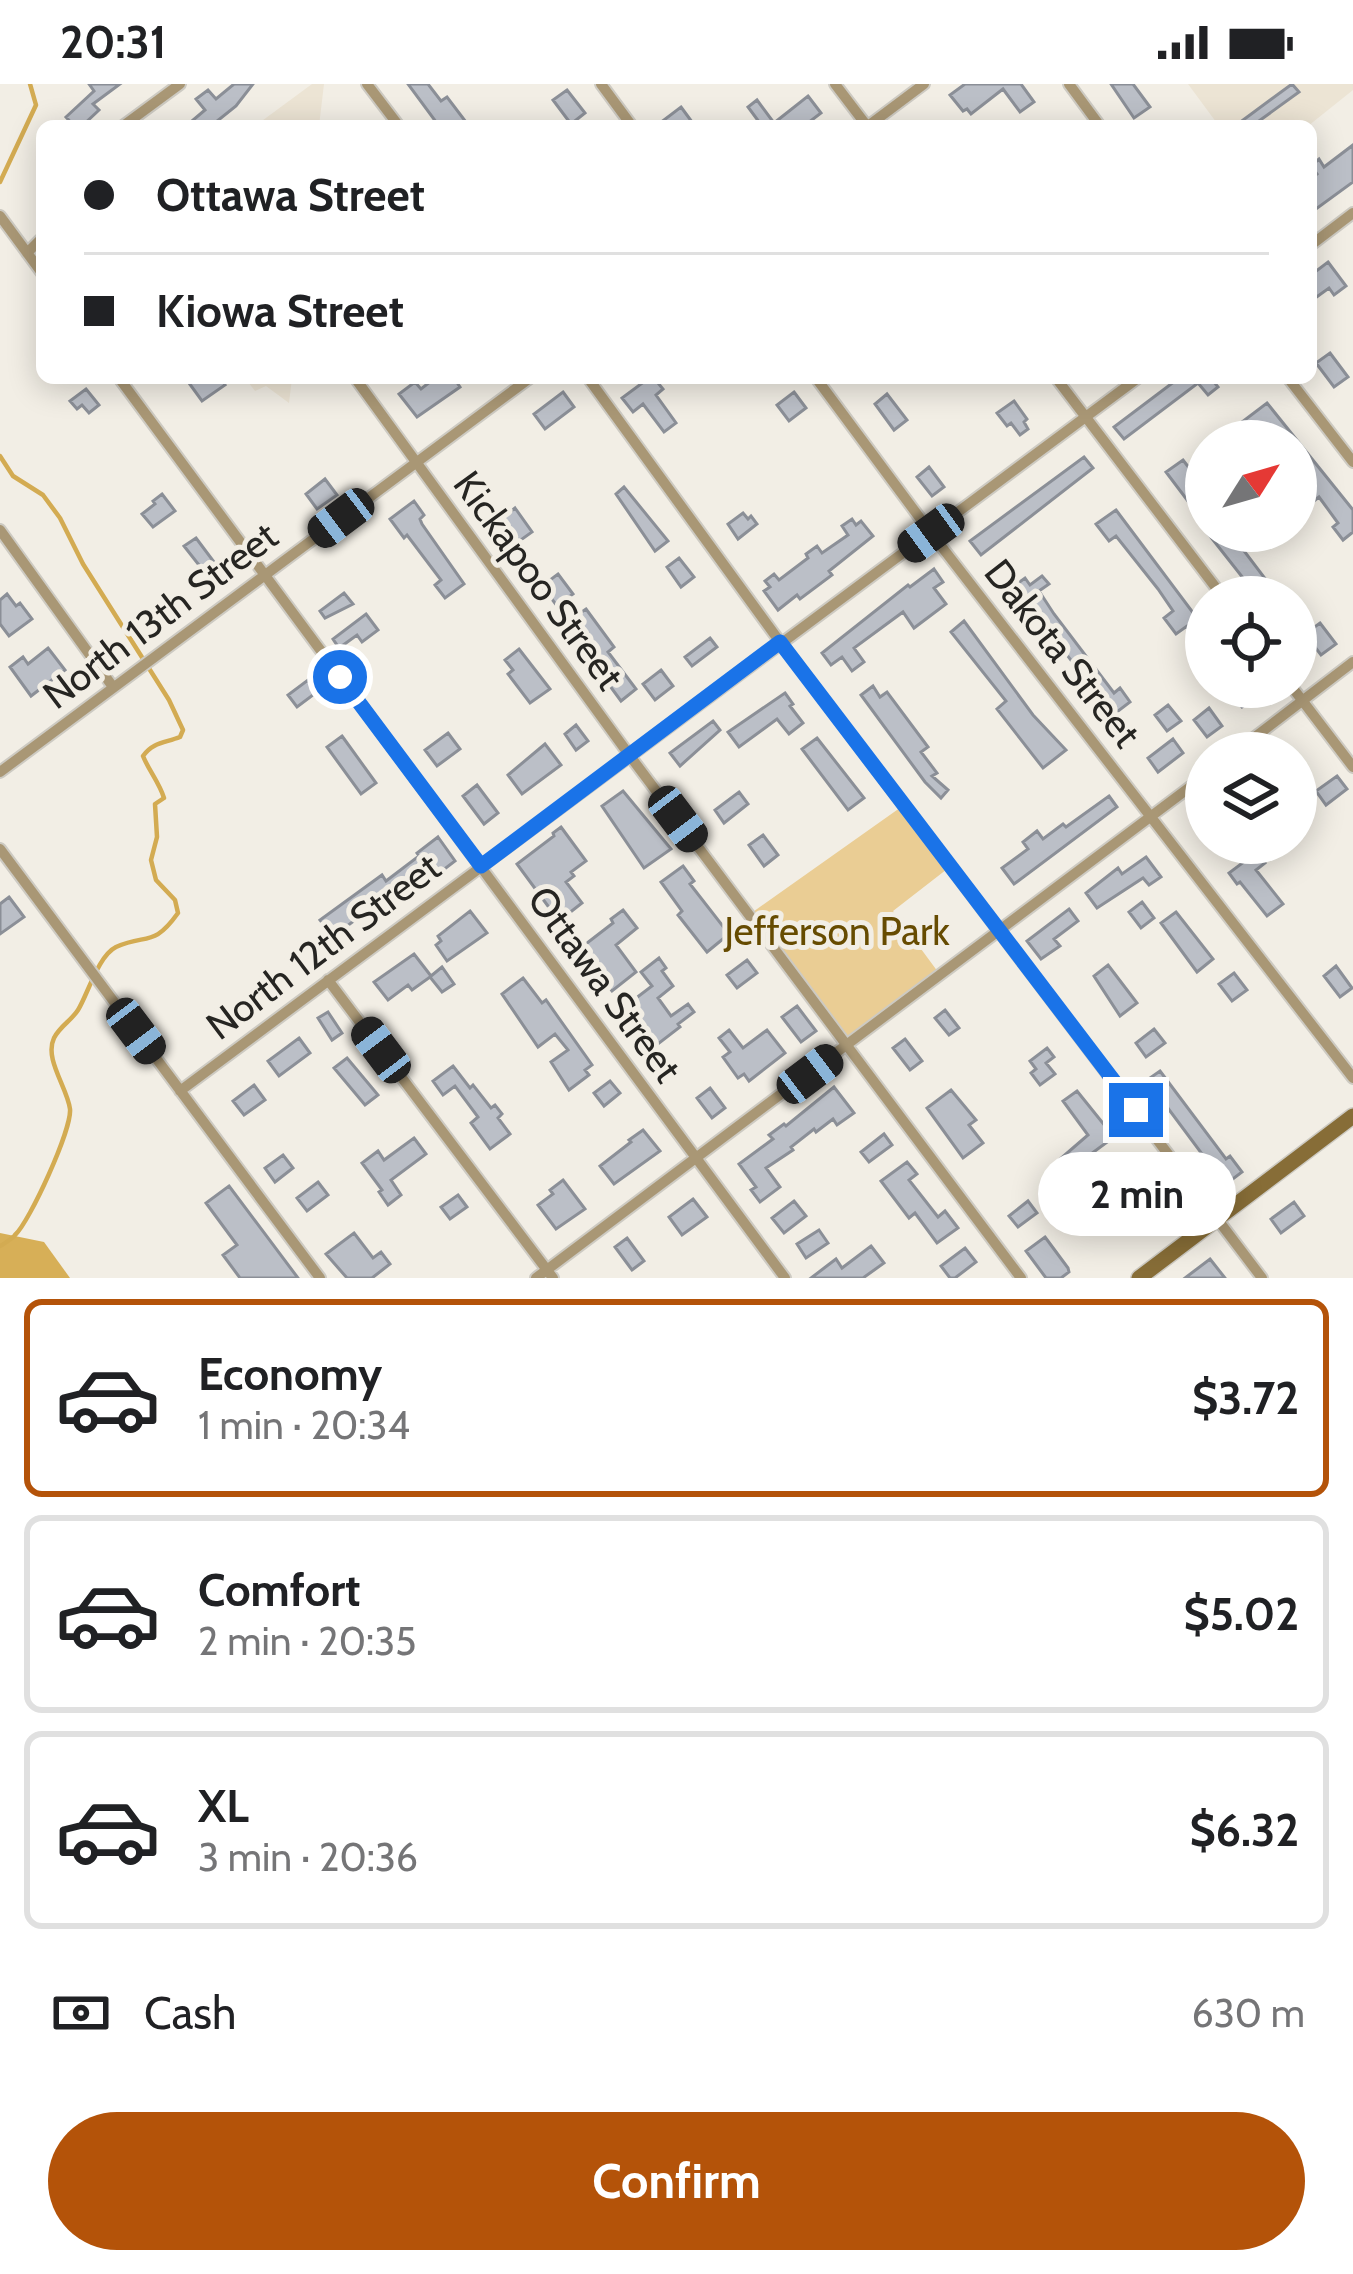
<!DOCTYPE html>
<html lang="en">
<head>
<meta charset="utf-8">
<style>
  :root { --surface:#fff; --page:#f6f6f6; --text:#202124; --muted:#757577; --line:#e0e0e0; --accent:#b45309 }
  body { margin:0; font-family:Cabin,sans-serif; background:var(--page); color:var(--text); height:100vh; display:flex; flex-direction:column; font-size:45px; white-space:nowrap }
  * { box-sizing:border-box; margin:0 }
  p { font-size:39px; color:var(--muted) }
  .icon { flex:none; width:66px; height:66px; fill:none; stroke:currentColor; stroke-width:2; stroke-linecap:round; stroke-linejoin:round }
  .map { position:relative; height:1194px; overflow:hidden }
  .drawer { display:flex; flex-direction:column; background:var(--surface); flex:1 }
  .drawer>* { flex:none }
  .guide { position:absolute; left:36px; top:36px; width:1281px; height:264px; border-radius:18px; box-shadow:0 6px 30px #0003; display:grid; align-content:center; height:264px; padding:0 48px; background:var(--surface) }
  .needle { width:78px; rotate:53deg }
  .controls { position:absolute; left:1185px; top:336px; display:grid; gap:24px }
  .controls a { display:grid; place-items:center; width:132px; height:132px; border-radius:50%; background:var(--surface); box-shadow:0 6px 30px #0003; font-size:60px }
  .end { position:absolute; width:54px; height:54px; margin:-27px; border:15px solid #1a73e8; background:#fff; box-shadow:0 0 0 6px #fff }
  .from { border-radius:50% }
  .bubble { position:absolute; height:84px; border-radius:42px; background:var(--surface); box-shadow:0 6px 30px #0003; font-size:39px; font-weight:800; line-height:84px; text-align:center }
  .car { position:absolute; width:36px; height:72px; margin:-36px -18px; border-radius:15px; box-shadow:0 0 9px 3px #0007; background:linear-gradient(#222 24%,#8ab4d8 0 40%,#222 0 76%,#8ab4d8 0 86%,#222 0) }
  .guide b { display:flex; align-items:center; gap:42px; height:114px; font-size:45px }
  .guide b+b { border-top:3px solid var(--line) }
  .guide i { width:30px; height:30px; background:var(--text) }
  ul { padding:21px 0 0; list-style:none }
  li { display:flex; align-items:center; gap:36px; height:198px; margin:0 24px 18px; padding:0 24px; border:6px solid var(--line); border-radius:18px }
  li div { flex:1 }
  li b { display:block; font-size:45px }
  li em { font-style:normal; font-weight:800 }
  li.current { border-color:var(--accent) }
  li>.icon { width:108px; height:108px; stroke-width:1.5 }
  .pay { display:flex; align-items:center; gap:30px; height:132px; padding:0 48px; font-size:45px }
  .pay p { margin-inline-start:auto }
  .action { display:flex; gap:24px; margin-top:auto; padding:24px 48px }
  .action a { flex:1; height:138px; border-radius:72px; background:var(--accent); color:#fff; font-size:48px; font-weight:800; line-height:138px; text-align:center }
  .status { display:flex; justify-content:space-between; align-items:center; height:84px; padding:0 60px; background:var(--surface); direction:ltr }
  .status svg { height:33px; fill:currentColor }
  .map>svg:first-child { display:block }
  .built { fill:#ece4d4 }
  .green { fill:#eacd94 }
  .forest { fill:#d7af57 }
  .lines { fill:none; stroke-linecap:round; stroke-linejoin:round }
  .stream { stroke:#d3ab52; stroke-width:4.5 }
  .building { fill:#bbbfc7; stroke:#8b8f97; stroke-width:3 }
  .street-casing { stroke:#cdcac2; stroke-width:14 }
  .secondary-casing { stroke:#cdcac2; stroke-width:18 }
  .street { stroke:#a99775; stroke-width:10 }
  .secondary { stroke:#876d37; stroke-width:15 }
  .route { stroke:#1a73e8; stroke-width:15 }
  .labels { text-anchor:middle; stroke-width:10; stroke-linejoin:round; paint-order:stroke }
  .street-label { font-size:39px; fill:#262522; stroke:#f2eee5 }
  .park-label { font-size:39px; fill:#664b01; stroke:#f2eee5 }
</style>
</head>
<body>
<div class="status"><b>20:31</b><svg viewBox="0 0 49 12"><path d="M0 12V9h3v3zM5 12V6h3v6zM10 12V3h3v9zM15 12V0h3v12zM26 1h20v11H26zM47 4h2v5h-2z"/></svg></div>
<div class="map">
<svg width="1353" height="1194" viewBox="0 0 1353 1194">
  <rect width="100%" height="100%" fill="#f2eee5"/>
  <path class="built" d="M312 0H324L319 42H255Z
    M1188 0H1353V6L1308 42H1219Z
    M245 294H292L289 319 266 302 255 307Z"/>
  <path class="green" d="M904 721 951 782 893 827 941 892 848 962 750 830Z"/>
  <path class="forest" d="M0 1149 44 1158 70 1194H0Z"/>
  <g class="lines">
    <path class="stream" d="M0 98 36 21 30 0
      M0 372 13 392 43 411 60 434 83 480 169 616 183 646 180 653C165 659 153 658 143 672 149 687 159 698 164 714L155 720 157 753 151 776 156 796 175 816 178 829C153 864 147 849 116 863 98 872 88 910 78 926 71 937 60 942 54 954 44 975 67 1003 70 1025 72 1045 30 1137 15 1151 14 1153 1 1162 0 1162"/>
  </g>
  <path class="building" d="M89 0H120L93 20 99 26 82 42H74L66 33 94 7Z
    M234 0H253L236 22 211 42H186L205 26 196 15 208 6 216 15Z
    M408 0H428L441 17 447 13 469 42H439Z
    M965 0H1021L1034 18 1020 28 1003 5 971 30 967 25 963 27 950 11Z
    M1111 0H1133L1150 23 1134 34Z
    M1292 0 1299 8 1252 42H1235Z
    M567 6 585 29 571 40 553 16Z
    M808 12 821 29 804 42H762L748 23 757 16 774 39Z
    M681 23 695 42H656Z
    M1353 61V98L1316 125 1311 118V95L1317 90 1311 82 1319 75 1324 83Z
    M1328 178 1346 202 1334 211 1329 204 1311 217V191Z
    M1330 269 1348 293 1334 303 1316 279Z
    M196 294H220L225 301 202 317 189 299Z
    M435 294H454L460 303 417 333 399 310 415 298 421 305Z
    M649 294H654L663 305 656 311 676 339 664 348 643 320 633 328 622 314Z
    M1179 294H1211L1218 303 1208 311 1198 299 1124 355 1114 343Z
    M86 305 99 321 89 329 82 321 77 325 70 317Z
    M563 308 574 323 545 345 534 330Z
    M794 308 806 324 789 337 777 321Z
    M887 310 907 336 894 346 875 320Z
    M1014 317 1027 335 1024 338 1028 345 1020 351 1011 339 1007 342 997 329Z
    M1267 319 1353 426V448L1343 456 1333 443 1338 439 1319 413 1305 424 1296 411V398L1305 391 1296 380V357H1250L1238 341Z
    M1084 373 1093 384 981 471 970 457Z
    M1183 376 1206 406V441L1166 388Z
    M929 383 944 403 932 412 917 393Z
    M325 395 337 411 317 425 306 410Z
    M624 403 668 457 655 467 616 410Z
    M162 410 175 427 153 443 142 430 155 420 153 417Z
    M414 417 424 431 420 435 422 440 464 500 445 514 435 501 441 496 407 451 404 454 390 435Z
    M515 424 532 448 518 458 501 435Z
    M1116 426 1206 546V570L1187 542 1176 550 1164 534 1173 527 1158 505 1116 452 1109 457 1096 440Z
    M743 429 748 435 751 432 757 440 738 455 728 440Z
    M852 435 856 441 861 437 873 452 829 487 832 491 800 515 797 511 778 526 764 507 770 503 765 497 774 490 779 496 808 474 806 470 817 462 822 469 848 451 842 442Z
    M1206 447H1229L1279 513H1258Z
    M196 454 217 482 206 490 184 462Z
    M679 474 694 493 681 503 667 483Z
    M934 485 943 498 934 504 946 520 914 544 903 528 854 564 864 578 852 587 842 573 831 581 822 569 908 501 910 503Z
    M558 490 573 510 557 522 542 502Z
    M1042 492 1049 500 1039 507 1054 530 1114 609 1120 604 1130 618 1113 631 1014 502 1025 494 1030 501Z
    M344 509 353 520 325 534 320 527Z
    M7 510 16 522 20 519 32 535 9 552 0 540V516Z
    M586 525 614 563 608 568 636 605 621 617 604 594 607 591 567 538Z
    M366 530 378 546 362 558 357 551 339 564 333 555Z
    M964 537 1033 631 1066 666 1043 684 997 625 1006 617 951 548Z
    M1320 539 1336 560 1321 571 1305 550Z
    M710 554 717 563 692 582 685 573Z
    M48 564 65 586 31 612 10 583 23 573 28 580Z
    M519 565 550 605 530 619 508 590 513 586 505 576Z
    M661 586 673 602 655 616 643 600Z
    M308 596 317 608 297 623 288 611Z
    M873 602 880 613 887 608 928 663 921 668 937 689 932 692 948 706 941 714 925 698 861 611Z
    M1227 603H1253L1259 611 1242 623Z
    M785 609 793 620 790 622 803 639 789 650 777 635 739 663 728 648Z
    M1168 621 1181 637 1167 647 1155 631Z
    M1209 624 1222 642 1207 653 1194 636Z
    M713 637 720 646 680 682 670 669Z
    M576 641 588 657 576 666 565 650Z
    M448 649 460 665 437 682 425 666Z
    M342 652 376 699 361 710 327 663Z
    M817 654 864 714 848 726 802 665Z
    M1173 655 1183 669 1158 688 1148 674Z
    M545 660 561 681 522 710 508 691Z
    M1337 692 1347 705 1326 721 1316 707Z
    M477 701 498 729 484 740 463 712Z
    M623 707 671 765 644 784 602 722Z
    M739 708 748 720 724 739 715 726Z
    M1109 712 1117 723 1014 800 1002 784 1028 765 1023 758 1037 747 1043 755 1063 740 1066 743Z
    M561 743 586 777 571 788 574 792 566 798 582 819 559 837 517 780 554 752 553 749Z
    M763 751 778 771 764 782 749 761Z
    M438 753 455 777 434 793 427 782 394 807 396 810 382 821 379 818 347 842 349 845 335 855 320 836 382 791 386 797 419 772 417 769Z
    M1257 768 1265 779 1256 786 1283 820 1267 832 1240 798 1237 800 1229 789Z
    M1146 773 1161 793 1149 801 1143 794 1097 824 1086 809 1118 784 1122 790Z
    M683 782 694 797 690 800 729 850 707 868 678 831 682 827 661 798Z
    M9 813 24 833 0 850V820Z
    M1142 818 1154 834 1141 844 1129 828Z
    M1069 825 1078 837 1054 855 1060 862 1041 875 1027 857Z
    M623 826 637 844 616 861 636 888 612 907 578 866 613 839 611 835Z
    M470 827 487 849 447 877 436 861 441 857 438 852Z
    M1176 828 1213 875 1197 888 1161 839Z
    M414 870 431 892 442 883 454 900 442 908 430 893 412 906 408 901 388 916 374 898Z
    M659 874 666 884 662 887 673 902 658 914 671 932 688 920 694 928 678 940 680 943 654 963 623 924 652 902 641 888Z
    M747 876 757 889 737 904 727 891Z
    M1108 881 1137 919 1120 932 1094 892Z
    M1336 882 1352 904 1340 913 1324 892Z
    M1234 889 1247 906 1232 917 1219 900Z
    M523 894 542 919 546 916 592 981 585 986 589 991 569 1006 551 978 568 966 555 950 538 963 502 910Z
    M797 922 816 947 801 958 782 933Z
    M945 926 959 944 949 951 935 934Z
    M328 928 342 949 332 956 318 934Z
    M1154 945 1165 959 1146 973 1136 959Z
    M729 946 743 964 767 946 785 969 749 997 744 990 738 994 723 973 730 968 719 954Z
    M299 954 310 969 279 992 268 977Z
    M905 955 922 977 910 986 893 964Z
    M1047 964 1054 973 1046 979 1055 990 1040 1001 1031 989 1036 985 1030 977Z
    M347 974 378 1011 365 1021 334 984Z
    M453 982 470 1004 473 1001 491 1024 495 1021 502 1030 498 1034 510 1050 490 1065 471 1039 478 1033 455 1002 443 1011 433 997Z
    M1160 987 1226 1075 1230 1072 1242 1088 1225 1101 1147 996Z
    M610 997 620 1009 604 1022 594 1009Z
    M254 1001 265 1016 244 1031 233 1017Z
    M834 1003 854 1029 837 1041 833 1035 816 1048 814 1045 791 1063 793 1066 766 1084 780 1103 760 1118 751 1106 756 1103 739 1080 773 1055 769 1051 784 1040 786 1042Z
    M710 1004 725 1024 712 1034 697 1014Z
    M951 1006 976 1036 969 1041 983 1059 963 1074 927 1024Z
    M1077 1007 1114 1053 1076 1081 1080 1086 1072 1092 1059 1076 1088 1051 1063 1017Z
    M643 1046 660 1067 614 1100 600 1082 631 1058 629 1056Z
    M884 1050 892 1061 869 1078 861 1068Z
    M414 1054 426 1070 391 1096 401 1111 388 1121 379 1108 382 1106 362 1079 378 1067 384 1076Z
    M283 1071 293 1084 275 1098 265 1084Z
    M907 1078 917 1090 909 1096 938 1133 945 1127 958 1144 937 1159 915 1129 909 1134 881 1097Z
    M1134 1092 1151 1115 1158 1110 1172 1129 1156 1140 1148 1129 1141 1134 1118 1104Z
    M563 1096 585 1125 556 1145 538 1121 553 1110 550 1106Z
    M318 1098 328 1111 307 1127 297 1114Z
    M229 1102 298 1194H240L223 1171 237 1161 206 1119Z
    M458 1111 467 1123 450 1135 441 1123Z
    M693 1115 707 1133 682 1151 669 1133Z
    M794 1117 806 1132 784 1149 772 1134Z
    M1028 1117 1037 1129 1018 1143 1009 1132Z
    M1294 1118 1304 1132 1281 1149 1271 1135Z
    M819 1146 828 1159 806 1174 797 1160Z
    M354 1149 373 1174 381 1168 390 1180 372 1194H347L326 1170Z
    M1045 1153 1068 1184 1069 1188 1061 1194H1046L1026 1167Z
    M627 1154 644 1177 632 1186 615 1163Z
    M871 1162 884 1179 863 1194H811L836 1175 842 1184Z
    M965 1164 976 1178 955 1194H950L941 1182Z
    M1210 1175 1225 1194H1185Z"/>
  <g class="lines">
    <defs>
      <path id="street" d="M367 0 399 42
        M601 0 632 42
        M835 0 867 42
        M1069 0 1100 42
        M123 42 180 0
        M868 42 924 0
        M0 132 42 189
        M1311 161 1353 129
        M27 169 42 154
        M119 294 785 1194
        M355 294 630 672 1021 1194
        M588 294 780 558 1262 1194
        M816 294 931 449 1353 994
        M1056 294 1223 513
        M1288 294 1353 378
        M0 446 113 603
        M1292 603 1353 683
        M1234 669 1353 578
        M0 688 530 294
        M0 765 320 1194
        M328 896 553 1194
        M180 1007 1138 294
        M536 1194 1206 691"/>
      <path id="secondary" d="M1139 1194 1353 1032"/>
    </defs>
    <use href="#street" class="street-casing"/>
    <use href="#secondary" class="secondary-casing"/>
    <use href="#street" class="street"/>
    <use href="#secondary" class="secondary"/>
  </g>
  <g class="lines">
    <path class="route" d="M340 593 481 782 780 558 1136 1026"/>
  </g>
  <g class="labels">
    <g class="street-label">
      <text transform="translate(539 496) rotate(54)" y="14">Kickapoo Street</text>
      <text transform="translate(160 531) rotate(-37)" y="14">North 13th Street</text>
      <text transform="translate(1063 569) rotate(52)" y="14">Dakota Street</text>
      <text transform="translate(323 862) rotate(-37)" y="14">North 12th Street</text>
      <text transform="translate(605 900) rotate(54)" y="14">Ottawa Street</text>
    </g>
    <g class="park-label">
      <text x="837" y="861">Jefferson Park</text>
    </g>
  </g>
</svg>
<div class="controls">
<a><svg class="needle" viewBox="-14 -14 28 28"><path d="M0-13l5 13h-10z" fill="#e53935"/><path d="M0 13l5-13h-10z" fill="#757577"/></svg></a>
<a><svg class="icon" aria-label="locate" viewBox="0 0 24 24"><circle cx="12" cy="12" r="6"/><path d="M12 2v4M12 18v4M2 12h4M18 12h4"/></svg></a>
<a><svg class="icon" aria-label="layers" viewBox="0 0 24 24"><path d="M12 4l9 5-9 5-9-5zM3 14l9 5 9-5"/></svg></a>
</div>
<i class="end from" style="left:340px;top:593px"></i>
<i class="end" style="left:1136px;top:1026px"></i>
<div class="bubble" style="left:1038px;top:1068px;width:198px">2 min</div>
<i class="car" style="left:341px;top:434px;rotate:233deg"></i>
<i class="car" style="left:931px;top:449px;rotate:234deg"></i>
<i class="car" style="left:678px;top:735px;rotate:143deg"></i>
<i class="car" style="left:136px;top:947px;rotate:143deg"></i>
<i class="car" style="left:381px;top:966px;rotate:323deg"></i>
<i class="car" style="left:810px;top:990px;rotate:53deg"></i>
<div class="guide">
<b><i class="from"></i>Ottawa Street</b>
<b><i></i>Kiowa Street</b>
</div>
</div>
<section class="drawer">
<ul>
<li class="current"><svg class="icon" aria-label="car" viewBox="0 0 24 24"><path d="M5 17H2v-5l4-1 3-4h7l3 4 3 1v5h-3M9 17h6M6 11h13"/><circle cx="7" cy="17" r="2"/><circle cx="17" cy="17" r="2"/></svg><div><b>Economy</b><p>1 min · 20:34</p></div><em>$3.72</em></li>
<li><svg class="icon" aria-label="car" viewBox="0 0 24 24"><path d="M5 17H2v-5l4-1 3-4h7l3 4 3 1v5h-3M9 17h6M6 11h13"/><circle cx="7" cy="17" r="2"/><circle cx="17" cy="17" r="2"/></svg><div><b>Comfort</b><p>2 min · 20:35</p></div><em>$5.02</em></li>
<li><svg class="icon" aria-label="car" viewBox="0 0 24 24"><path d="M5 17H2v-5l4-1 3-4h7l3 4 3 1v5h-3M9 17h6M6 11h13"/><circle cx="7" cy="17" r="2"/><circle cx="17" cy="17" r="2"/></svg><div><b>XL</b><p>3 min · 20:36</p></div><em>$6.32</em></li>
</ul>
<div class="pay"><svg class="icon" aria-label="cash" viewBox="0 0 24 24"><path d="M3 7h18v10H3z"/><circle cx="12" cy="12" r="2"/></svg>Cash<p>630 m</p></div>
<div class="action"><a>Confirm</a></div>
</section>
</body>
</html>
